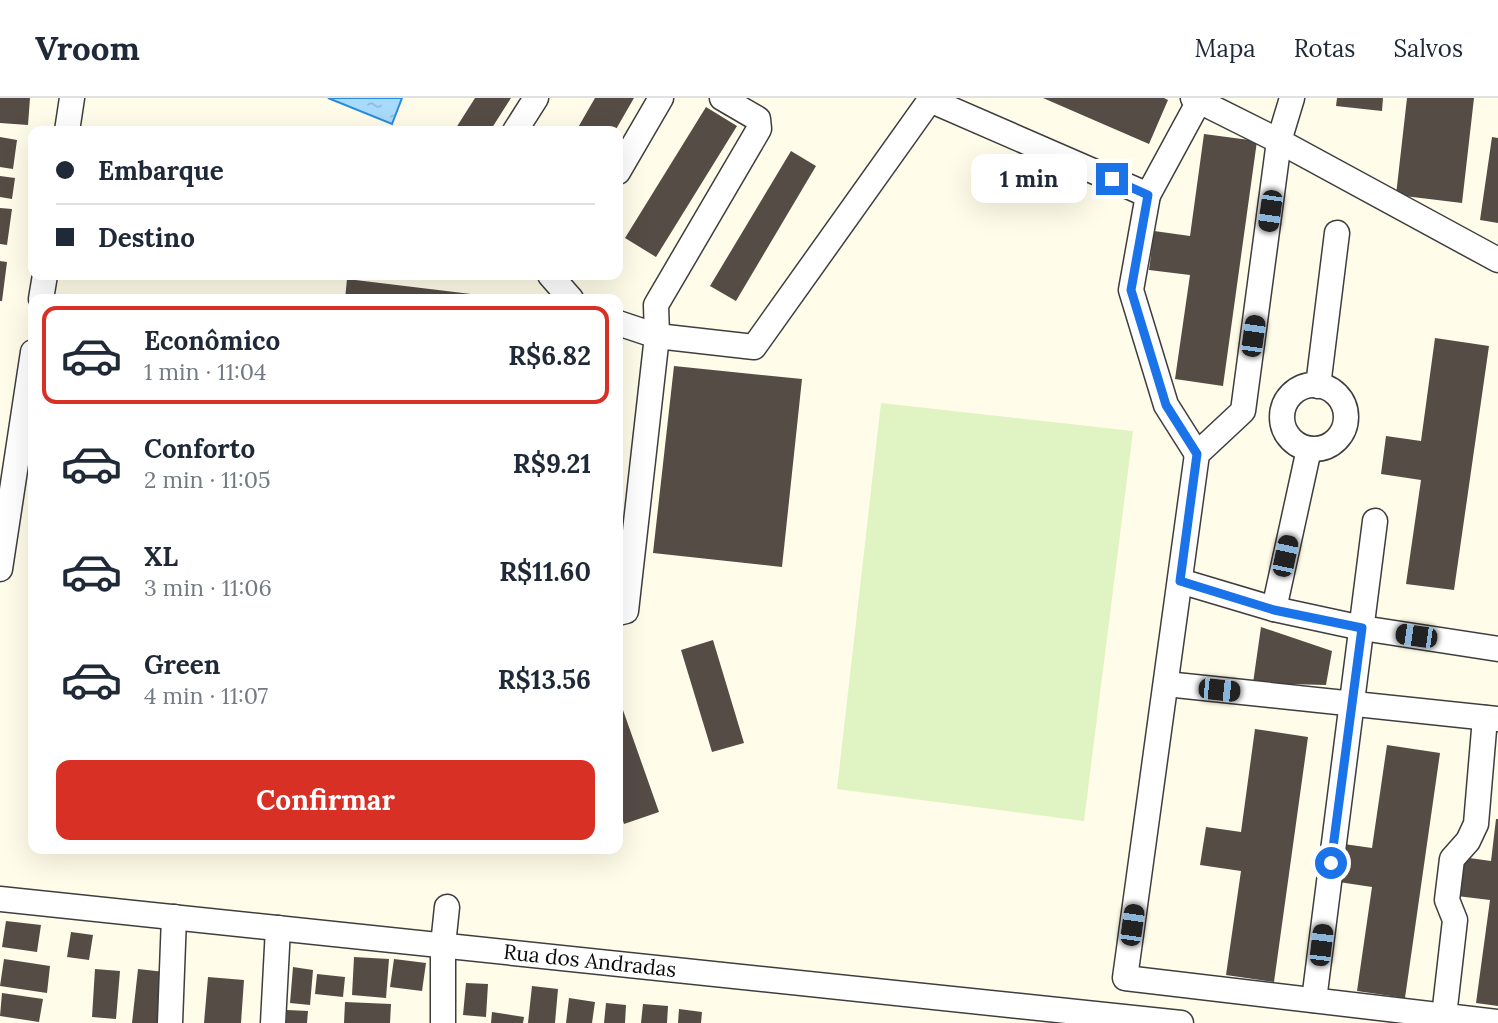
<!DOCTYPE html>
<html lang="pt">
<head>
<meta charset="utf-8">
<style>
  :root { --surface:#fff; --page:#f6f6f7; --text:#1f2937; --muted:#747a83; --line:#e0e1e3; --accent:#d93025 }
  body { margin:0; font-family:Lora,serif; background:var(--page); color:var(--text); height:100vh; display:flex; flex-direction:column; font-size:26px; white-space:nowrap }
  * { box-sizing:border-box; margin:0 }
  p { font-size:23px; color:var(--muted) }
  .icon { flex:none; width:38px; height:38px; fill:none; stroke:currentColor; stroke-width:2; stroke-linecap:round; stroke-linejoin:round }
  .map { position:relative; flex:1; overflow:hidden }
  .drawer { position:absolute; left:28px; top:196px; width:595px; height:560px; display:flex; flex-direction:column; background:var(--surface); border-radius:14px; box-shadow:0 7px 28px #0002 }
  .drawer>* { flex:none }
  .banner { position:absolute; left:28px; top:28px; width:595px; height:154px; border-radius:14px; box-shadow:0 7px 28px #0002; display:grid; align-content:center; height:154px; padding:0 28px; background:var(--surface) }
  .end { position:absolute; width:32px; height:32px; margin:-16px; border:9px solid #1a73e8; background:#fff; box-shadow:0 0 0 4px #fff }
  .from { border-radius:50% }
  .bubble { position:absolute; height:49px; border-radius:14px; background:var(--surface); box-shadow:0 7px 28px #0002; font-size:23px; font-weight:700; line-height:49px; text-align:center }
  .car { position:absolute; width:21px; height:42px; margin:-21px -10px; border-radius:9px; box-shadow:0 0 5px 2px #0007; background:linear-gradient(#222 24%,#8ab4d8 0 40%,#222 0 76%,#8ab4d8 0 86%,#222 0) }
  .banner b { display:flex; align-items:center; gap:24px; height:66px; font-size:26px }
  .banner b+b { border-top:2px solid var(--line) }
  .banner i { width:18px; height:18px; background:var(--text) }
  ul { padding:12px 0 0; list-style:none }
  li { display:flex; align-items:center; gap:21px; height:98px; margin:0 14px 10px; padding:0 14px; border:4px solid transparent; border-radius:14px }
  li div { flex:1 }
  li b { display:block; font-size:26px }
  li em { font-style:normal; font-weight:700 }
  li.selected { border-color:var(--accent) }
  li>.icon { width:63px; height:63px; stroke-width:1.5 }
  .primary-button { display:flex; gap:14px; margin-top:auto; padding:14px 28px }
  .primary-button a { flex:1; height:80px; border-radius:14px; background:var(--accent); color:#fff; font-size:28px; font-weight:700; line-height:80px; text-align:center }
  header { display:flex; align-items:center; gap:42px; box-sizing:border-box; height:98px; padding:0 35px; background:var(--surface); border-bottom:2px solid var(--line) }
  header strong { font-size:33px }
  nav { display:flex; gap:38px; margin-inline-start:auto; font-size:24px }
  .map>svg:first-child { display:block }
  .pitch { fill:#e0f3c2 }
  .water { fill:url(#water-ripples); stroke:#288ddb; stroke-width:2 }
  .building { fill:#554c46 }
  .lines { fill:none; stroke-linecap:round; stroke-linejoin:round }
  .minor-casing { stroke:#3e3e3e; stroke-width:27 }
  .minor { stroke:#fff; stroke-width:24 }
  .route { stroke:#1a73e8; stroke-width:9 }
  .labels { text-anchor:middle; stroke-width:7; stroke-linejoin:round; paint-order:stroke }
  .street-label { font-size:21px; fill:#0b0b0b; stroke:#fff }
</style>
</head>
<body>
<header>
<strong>Vroom</strong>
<nav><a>Mapa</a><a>Rotas</a><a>Salvos</a></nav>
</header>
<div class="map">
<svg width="1498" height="925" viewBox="0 0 1498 925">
  <defs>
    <pattern id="water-ripples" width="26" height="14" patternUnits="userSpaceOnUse" patternTransform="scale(1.75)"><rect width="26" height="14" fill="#a8dafc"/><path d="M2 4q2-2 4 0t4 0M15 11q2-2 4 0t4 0" fill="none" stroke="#8fbad7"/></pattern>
  </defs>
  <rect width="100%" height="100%" fill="#fffce9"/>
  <path class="pitch" d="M881 305 1133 333 1084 723 837 691Z"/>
  <path class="water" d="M328 0H402L392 26Z"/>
  <path class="building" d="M0 0H30L28 27 0 25Z
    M475 0H511L490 33H454Z
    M595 0H634L615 33H576Z
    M1043 0H1164L1168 2 1149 46Z
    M1337 0H1383L1382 13 1336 8Z
    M1407 0H1474L1462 105 1396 97Z
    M706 9 737 28 656 159 625 140Z
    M1204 36 1257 43 1223 288 1175 281 1190 177 1149 172 1154 133 1190 138Z
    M0 39 17 42 13 71 0 69Z
    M1492 39 1498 40V125L1480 122Z
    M791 53 816 68 736 203 710 188Z
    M0 78 15 80 12 101 0 99Z
    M0 110 12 111 7 147 0 146Z
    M0 163 7 164 2 203H0Z
    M347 181 504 200V201H345Z
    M1435 240 1489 248 1454 492 1406 486 1421 382 1381 376 1386 338 1421 343Z
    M674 268 802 281 782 469 653 455Z
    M1261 529 1332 553 1326 587 1253 585Z
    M713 542 744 645 712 654 681 552Z
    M618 598 659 714 624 726 618 707Z
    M1255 631 1308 639 1274 884 1226 877 1241 773 1200 767 1206 729 1241 734Z
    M1387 647 1440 655 1405 900 1357 893 1372 789 1332 783 1337 745 1372 750Z
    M1496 721H1498V908L1476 905 1490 802 1457 798 1462 759 1491 763Z
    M6 823 41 827 37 854 2 849Z
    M71 834 93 837 89 862 67 859Z
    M354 859 389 861 386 900 352 897Z
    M4 861 50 868 47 895 0 888Z
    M394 861 426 865 422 893 390 889Z
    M293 869 313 872 310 907 290 905Z
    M95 871 120 873 116 921 92 919Z
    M138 871 165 874 159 925H132Z
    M317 876 345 879 343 899 315 896Z
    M208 879 244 882 241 925H204Z
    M466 885 488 886 486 919 463 917Z
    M532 888 558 891 555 925H528Z
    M2 895 43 901 39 924 0 918Z
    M569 900 595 904 592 925H566Z
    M345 904 391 906 390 925H344Z
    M606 905 626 907 625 925H604Z
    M643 906 668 908 667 925H641Z
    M679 911 702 914 701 925H678Z
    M287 912 308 913 307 925H286Z
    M492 914 524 919 523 925H491Z"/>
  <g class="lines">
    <defs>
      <g id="minor">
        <path d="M1193 0 1279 43 1498 162"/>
        <path d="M1292 0 1279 43 1243 313 1197 356 1125 880 1498 924"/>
        <path d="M67 33 72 0"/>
        <path d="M515 33 536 0"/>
        <path d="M618 74 661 0"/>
        <path d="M1148 97 1131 192 1166 307 1197 356"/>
        <path d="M550 177 571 201"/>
        <path d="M41 201 45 177"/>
        <path d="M618 225 657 238 754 249 930 2 1148 97 1199 3"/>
        <circle cx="1314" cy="319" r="32"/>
        <path d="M1318 288 1337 135"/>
        <path d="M0 471 33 254"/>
        <path d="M1180 483 1274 511 1362 530 1498 551"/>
        <path d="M1274 511 1309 351"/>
        <path d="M618 515 626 513 657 238 656 207 759 31 758 21 722 0"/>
        <path d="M1166 586 1498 621"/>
        <path id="s1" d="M0 801 1181 925"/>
        <path d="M1314 902 1375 423"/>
        <path d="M1444 918 1455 822 1447 802 1452 761 1468 743 1476 726 1485 620"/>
        <path d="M170 925 174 819"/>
        <path d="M273 925 278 830"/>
        <path d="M443 925V847L447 809"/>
      </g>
    </defs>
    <use href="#minor" class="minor-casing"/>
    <use href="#minor" class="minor"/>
  </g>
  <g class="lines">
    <path class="route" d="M1112 81 1148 97 1131 192 1166 307 1197 356 1180 483 1274 512 1362 530 1331 765"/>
  </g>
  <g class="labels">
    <g class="street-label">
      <text dy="7" stroke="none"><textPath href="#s1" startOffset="593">Rua dos Andradas</textPath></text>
    </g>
  </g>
</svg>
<i class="end from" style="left:1331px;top:765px"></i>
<i class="end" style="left:1112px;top:81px"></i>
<div class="bubble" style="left:971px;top:56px;width:116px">1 min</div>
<i class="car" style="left:1270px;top:113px;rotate:188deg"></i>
<i class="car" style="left:1253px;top:238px;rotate:8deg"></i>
<i class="car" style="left:1285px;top:458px;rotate:12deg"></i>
<i class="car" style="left:1416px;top:538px;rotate:278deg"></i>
<i class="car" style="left:1219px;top:592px;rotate:96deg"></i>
<i class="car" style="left:1132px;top:827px;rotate:8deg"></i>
<i class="car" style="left:1321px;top:847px;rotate:7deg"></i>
<div class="banner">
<b><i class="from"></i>Embarque</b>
<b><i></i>Destino</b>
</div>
<section class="drawer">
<ul>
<li class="selected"><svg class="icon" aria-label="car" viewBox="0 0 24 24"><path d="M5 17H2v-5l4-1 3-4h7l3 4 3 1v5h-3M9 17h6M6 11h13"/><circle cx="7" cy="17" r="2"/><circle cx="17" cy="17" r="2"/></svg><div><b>Econômico</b><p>1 min · 11:04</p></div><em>R$6.82</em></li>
<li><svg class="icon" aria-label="car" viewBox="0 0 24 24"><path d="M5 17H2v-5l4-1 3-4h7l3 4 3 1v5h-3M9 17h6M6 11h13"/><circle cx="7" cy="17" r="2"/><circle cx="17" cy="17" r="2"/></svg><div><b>Conforto</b><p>2 min · 11:05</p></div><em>R$9.21</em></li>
<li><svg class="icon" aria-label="car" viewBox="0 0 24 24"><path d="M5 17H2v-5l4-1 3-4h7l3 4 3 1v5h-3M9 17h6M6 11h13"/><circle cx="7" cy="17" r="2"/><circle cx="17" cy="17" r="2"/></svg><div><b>XL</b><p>3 min · 11:06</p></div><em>R$11.60</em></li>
<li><svg class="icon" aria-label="car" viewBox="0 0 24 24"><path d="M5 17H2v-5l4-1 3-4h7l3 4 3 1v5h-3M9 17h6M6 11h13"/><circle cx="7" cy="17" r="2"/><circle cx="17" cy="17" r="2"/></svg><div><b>Green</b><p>4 min · 11:07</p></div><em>R$13.56</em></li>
</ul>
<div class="primary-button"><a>Confirmar</a></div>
</section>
</div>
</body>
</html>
